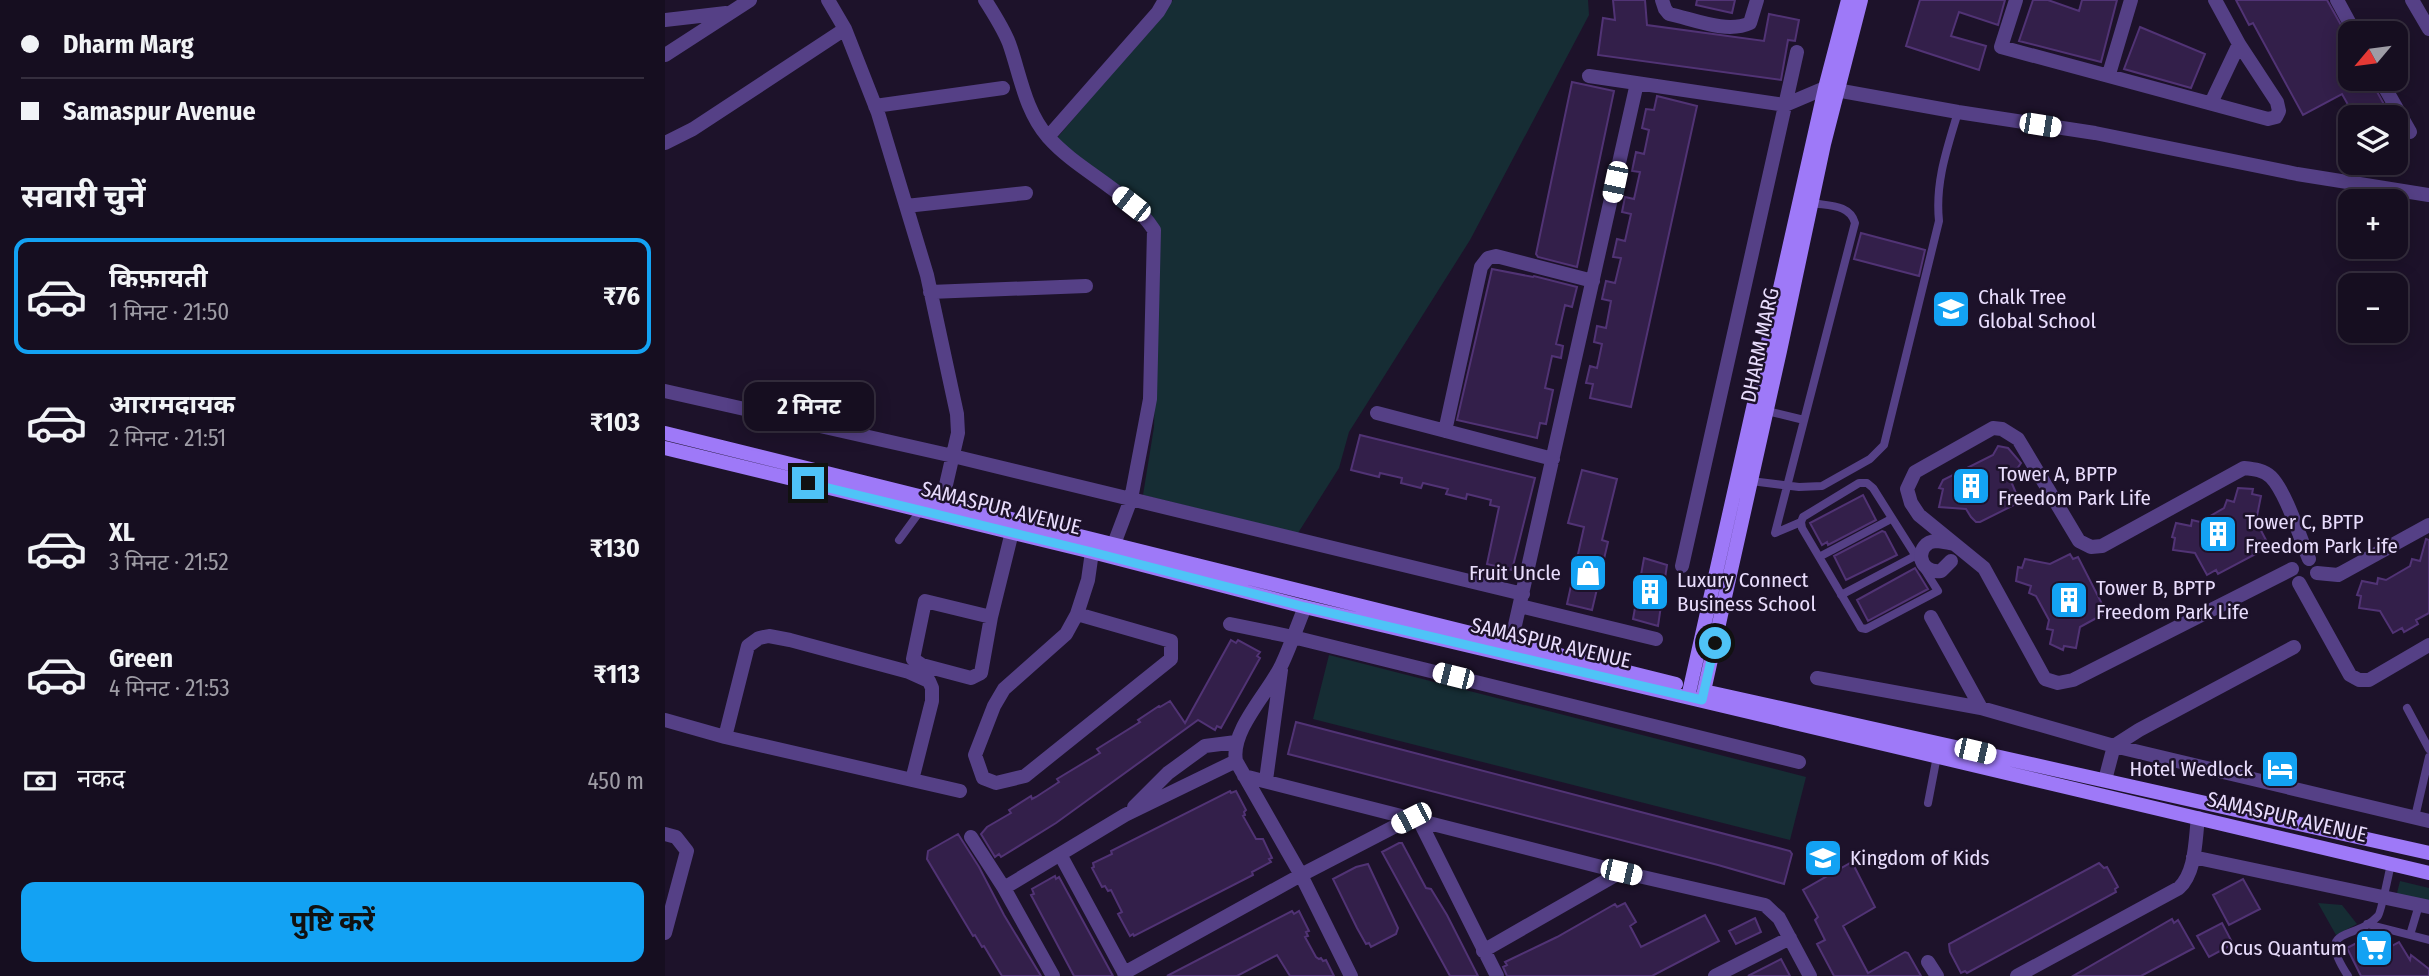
<!DOCTYPE html>
<html lang="hi">
<head>
<meta charset="utf-8">
<style>
  :root { --surface:#160e20; --page:#1f1729; --text:#f1f3f6; --muted:#9e9ca5; --line:#352e3e; --accent:#13a2f3 }
  body { margin:0; font-family:"Fira Sans Condensed","Noto Sans Devanagari",sans-serif; background:var(--page); color:var(--text); height:100vh; display:flex; flex-direction:column; font-size:26px; white-space:nowrap }
  * { box-sizing:border-box; margin:0 }
  p { font-size:23px; color:var(--muted) }
  .icon { flex:none; width:38px; height:38px; fill:none; stroke:currentColor; stroke-width:2; stroke-linecap:round; stroke-linejoin:round }
  .map { position:relative; flex:1; overflow:hidden }
  .sheet { display:flex; flex-direction:column; background:var(--surface); width:665px }
  .sheet>* { flex:none }
  .top-card { display:grid; align-content:center; height:154px; padding:0 21px; background:var(--surface) }
  .needle { width:46px; rotate:241deg }
  .controls { position:absolute; left:1673px; top:21px; display:grid; gap:14px }
  .controls a { display:grid; place-items:center; width:70px; height:70px; border-radius:14px; background:var(--surface); box-shadow:0 4px 18px #0003,0 0 0 2px var(--line); font-size:35px }
  .end { position:absolute; width:32px; height:32px; margin:-16px; border:9px solid #4fc3f7; background:#111; box-shadow:0 0 0 4px #111 }
  .from { border-radius:50% }
  .bubble { position:absolute; height:49px; border-radius:14px; background:var(--surface); box-shadow:0 4px 18px #0003,0 0 0 2px var(--line); font-size:23px; font-weight:700; line-height:49px; text-align:center }
  .car { position:absolute; width:21px; height:42px; margin:-21px -10px; border-radius:9px; box-shadow:0 0 5px 2px #0007; background:linear-gradient(#fff 24%,#345 0 40%,#fff 0 76%,#345 0 86%,#fff 0) }
  .top-card b { display:flex; align-items:center; gap:24px; height:66px; font-size:26px }
  .top-card b+b { border-top:2px solid var(--line) }
  .top-card i { width:18px; height:18px; background:var(--text) }
  ul { padding:0; list-style:none }
  li { display:flex; align-items:center; gap:21px; height:116px; margin:0 14px 10px; padding:0 7px; border:4px solid transparent; border-radius:14px }
  li div { flex:1 }
  li b { display:block; font-size:26px }
  li em { font-style:normal; font-weight:700 }
  li.active { border-color:var(--accent) }
  li>.icon { width:63px; height:63px; stroke-width:1.5 }
  h2 { padding:0 21px; font-size:32px; line-height:84px }
  .pay { display:flex; align-items:center; gap:18px; height:77px; padding:0 21px; font-size:26px }
  .pay p { margin-inline-start:auto }
  .button { display:flex; gap:14px; margin-top:auto; padding:14px 21px }
  .button a { flex:1; height:80px; border-radius:14px; background:var(--accent); color:#111; font-size:28px; font-weight:700; line-height:80px; text-align:center }
  main { display:flex; flex:1; min-height:0 }
  .map>svg:first-child { display:block }
  .green { fill:#162d34 }
  .building { fill:#331f4a; stroke:#513375; stroke-width:2 }
  .lines { fill:none; stroke-linecap:round; stroke-linejoin:round }
  .service { stroke:#554086; stroke-width:8 }
  .minor { stroke:#554086; stroke-width:14 }
  .secondary { stroke:#9e79f8; stroke-width:14 }
  .route { stroke:#4fc3f7; stroke-width:9 }
  .labels { text-anchor:middle; stroke-width:5; stroke-linejoin:round; paint-order:stroke }
  .poi-label { font-size:21px; fill:#e9ddfd; stroke:#1d122a; text-anchor:start }
  .street-label { font-size:21px; fill:#e9ddfd; stroke:#1d122a }
</style>
</head>
<body>
<main>
<section class="sheet">
<div class="top-card">
<b><i class="from"></i>Dharm Marg</b>
<b><i></i>Samaspur Avenue</b>
</div>
<h2>सवारी चुनें</h2>
<ul>
<li class="active"><svg class="icon" aria-label="car" viewBox="0 0 24 24"><path d="M5 17H2v-5l4-1 3-4h7l3 4 3 1v5h-3M9 17h6M6 11h13"/><circle cx="7" cy="17" r="2"/><circle cx="17" cy="17" r="2"/></svg><div><b>किफ़ायती</b><p>1 मिनट · 21:50</p></div><em>₹76</em></li>
<li><svg class="icon" aria-label="car" viewBox="0 0 24 24"><path d="M5 17H2v-5l4-1 3-4h7l3 4 3 1v5h-3M9 17h6M6 11h13"/><circle cx="7" cy="17" r="2"/><circle cx="17" cy="17" r="2"/></svg><div><b>आरामदायक</b><p>2 मिनट · 21:51</p></div><em>₹103</em></li>
<li><svg class="icon" aria-label="car" viewBox="0 0 24 24"><path d="M5 17H2v-5l4-1 3-4h7l3 4 3 1v5h-3M9 17h6M6 11h13"/><circle cx="7" cy="17" r="2"/><circle cx="17" cy="17" r="2"/></svg><div><b>XL</b><p>3 मिनट · 21:52</p></div><em>₹130</em></li>
<li><svg class="icon" aria-label="car" viewBox="0 0 24 24"><path d="M5 17H2v-5l4-1 3-4h7l3 4 3 1v5h-3M9 17h6M6 11h13"/><circle cx="7" cy="17" r="2"/><circle cx="17" cy="17" r="2"/></svg><div><b>Green</b><p>4 मिनट · 21:53</p></div><em>₹113</em></li>
</ul>
<div class="pay"><svg class="icon" aria-label="cash" viewBox="0 0 24 24"><path d="M3 7h18v10H3z"/><circle cx="12" cy="12" r="2"/></svg>नकद<p>450 m</p></div>
<div class="button"><a>पुष्टि करें</a></div>
</section>
<div class="map">
<svg width="1764" height="976" viewBox="0 0 1764 976">
  <rect width="100%" height="100%" fill="#1d122a"/>
  <path class="green" d="M508 0H923L924 15 805 240 684 432 674 468 633 533 478 495 489 427 494 232 392 138Z
    M664 655 1141 777 1125 840 648 719Z
    M1735 881 1764 888V905L1731 897Z
    M1653 903 1677 905 1692 924 1671 935Z"/>
  <path class="building" d="M948 0H980L982 25 1099 41 1104 14 1134 20 1130 41 1123 40 1116 80 933 55 938 18 950 20Z
    M1032 0H1070L1067 13 1031 5Z
    M1255 0H1340L1333 25 1294 12 1286 36 1321 46 1314 70 1241 46Z
    M1368 0H1383L1414 11 1417 0H1452L1436 62 1354 41Z
    M1571 0H1662L1685 41V79H1705L1726 117H1690L1677 94 1638 115 1588 23 1584 25Z
    M1475 27 1540 54 1526 88 1459 69Z
    M907 82 949 91 912 267 873 257 871 254Z
    M992 96 1032 106 966 407 925 398 928 384 921 383 925 366 932 368 937 344 929 342 932 326 941 328 946 301 937 299 941 281 950 283 956 258 948 257 952 239 960 241 966 214 957 212 960 197 969 199 975 172 967 171 971 152 979 154 984 130 977 128 981 109 989 110Z
    M1196 233 1260 250 1254 276 1189 259Z
    M827 269 868 277 869 276 912 287 907 307 900 305 891 344 898 346 896 358 887 356 880 388 888 390 881 424 875 423 872 438 792 420Z
    M695 435 870 478 847 570 822 564 834 507 825 505 826 500 802 494 801 499 781 494 783 489 758 483 756 488 736 483 737 478 715 473 714 477 686 470Z
    M1333 446 1343 448 1356 463 1345 479 1354 500 1350 502 1351 504 1315 522H1311L1306 517 1301 509 1274 507 1278 489 1274 488 1278 480 1328 455Z
    M917 470 952 479 937 540 943 542 927 610 902 604 919 527 903 523Z
    M1573 488 1588 489 1587 494 1596 496 1591 521 1602 542 1597 544 1600 549 1553 574 1551 570 1542 575 1530 553 1508 550 1510 538 1507 537 1511 523 1526 526 1527 520 1535 522 1559 508 1562 500 1569 502Z
    M1198 495 1211 520 1163 545 1162 542 1157 545 1145 523Z
    M1217 531 1220 532 1232 555 1181 580 1169 556Z
    M1761 539 1764 540V613L1751 620 1753 624 1739 632 1737 628 1728 633 1715 611 1694 608 1696 596 1692 595 1697 581 1712 584 1713 578 1721 580 1745 566 1747 559 1755 561Z
    M1405 554 1408 559 1413 557 1437 604 1432 606 1437 615 1415 627 1411 648 1399 646 1398 650 1385 644 1388 630 1382 629 1384 620 1371 596 1364 593 1366 586 1351 581 1353 567 1357 568 1360 559 1385 564Z
    M979 558 1002 565 993 626 968 619Z
    M1250 568 1263 589 1203 621 1192 600Z
    M566 640 571 643 573 640 595 652 592 656 595 658 556 728 552 726 550 730 533 720 391 823 336 857 334 854 330 857 316 834 322 827 346 813 344 810 366 796 367 799 371 797 394 782 392 779 435 753 432 749 475 722 473 720 494 706 495 707 505 701 520 723Z
    M631 722 1125 851 1127 854 1119 884 1053 865 623 754Z
    M565 791 566 793 571 791 581 810 579 812 580 815 578 816 591 839H598L607 858 604 859 606 862 587 872 588 875 469 936 468 934 465 936 453 914 457 912 446 890 443 891 440 886 437 887 427 868 429 867 428 863 447 854 446 851Z
    M293 834 314 867 339 915 376 976H337L319 946 317 947 310 935 308 936 262 859 263 851Z
    M734 843H737L761 888 766 889 782 915 813 976H785L717 852Z
    M1187 862 1210 907 1178 926 1203 973 1240 952 1243 953 1256 976H1169L1152 944 1160 940 1150 920 1153 917 1138 890Z
    M1434 863 1439 868 1442 867 1453 887 1450 889 1451 892 1302 973 1300 971 1296 973 1285 952 1284 944Z
    M703 864 733 928 731 934 706 947 704 943 701 944 692 928 668 879 691 867Z
    M390 876 391 879 394 877 448 976H409L366 895 369 894 367 889Z
    M1578 879 1595 909 1564 925 1548 895Z
    M960 903 971 922 965 926 976 947 1040 915 1054 941 987 976H842L838 967 842 965 840 962 892 937 950 904 952 907Z
    M627 911 629 914 634 911 644 931 641 932 643 936 640 937 651 957 654 959 656 958 658 961 661 960 669 976H625L612 955 572 976H502Z
    M1090 918 1096 932 1071 944 1064 931Z
    M1507 919 1509 923 1513 920 1529 948 1476 976H1408Z
    M1557 923 1568 944 1544 957 1532 936Z
    M1703 937 1712 954 1734 942 1745 960 1746 955 1764 969V976H1696L1682 948Z
    M1116 959 1125 976H1083Z"/>
  <g class="lines">
    <path class="service" d="M1102 411 1139 420
      M1086 481 1134 487 1157 486 1205 459 1219 445 1274 221C1270 182 1282 149 1293 112
      M1194 483H1202L1208 488 1273 591 1201 629 1196 628 1137 528 1136 522 1138 517Z
      M1136 522 1110 533 1190 223C1185 204 1163 206 1147 203
      M234 540 256 510
      M1154 557 1226 519
      M1176 595 1250 556
      M1742 708 1764 749
      M1263 803 1272 756
      M1750 817 1764 757
      M1702 924 1764 940
      M1745 935 1754 905
      M1683 976C1649 924 1690 942 1713 916 1716 913 1724 872 1726 864"/>
    <path class="minor" d="M163 0 180 29 213 113 262 275 292 414 293 433 277 502
      M320 0C329 14 338 28 344 43 355 74 360 111 383 137 414 172 463 190 489 230L485 399 466 499 449 544
      M997 0 1000 9 1004 14C1028 19 1062 34 1085 23L1092 0
      M1351 0 1336 47 1603 119 1611 117 1614 111 1612 102 1574 44 1550 0
      M1672 0 1690 33
      M1747 0 1764 29
      M0 20 61 13
      M0 55 85 0
      M1444 74 1466 0
      M924 76 1120 105 1160 88 1293 112 1430 133 1632 174 1764 195
      M1715 79 1745 132
      M1546 103 1574 44
      M210 106 338 88
      M383 137 493 12 500 0
      M0 143 28 129 180 29
      M241 206 361 193
      M265 292 421 286
      M0 391 288 456 858 594
      M712 413 888 459
      M780 431 816 267 823 258 831 256 928 281
      M1286 561 1276 571C1251 574 1250 542 1271 541 1277 541 1283 543 1289 544
      M1017 566 1132 52
      M1627 569 1408 680 1393 683 1380 679 1319 568 1254 515 1246 503 1242 489 1250 472 1328 428 1337 429 1353 439 1414 541 1426 547 1437 546 1579 468C1589 469 1599 470 1606 477 1621 492 1635 538 1644 559
      M1652 573 1673 575 1764 525
      M1634 583 1685 675 1694 680H1704L1764 645
      M855 606 991 639
      M640 607C632 626 626 645 617 664 605 691 565 730 571 761L636 875 686 976
      M412 614 506 641V659L360 776 331 783 318 778 310 755 329 706 339 689 401 634 412 614 423 580 427 552
      M326 617 316 673 306 678 257 665 248 659 260 601 326 617 347 532
      M1266 617 1316 708
      M565 624 628 637 1134 762
      M846 643 972 83
      M1152 678 1316 708 1449 746 1764 821
      M0 720 60 737 295 791
      M60 737 83 646 94 638 104 636 125 640 244 672 264 681 267 688V701L247 780
      M579 776 956 872 1100 905 1114 918 1145 976
      M601 780 616 670
      M1440 780 1449 746 1474 730 1629 647
      M469 807 503 773 540 746 571 742
      M754 820 832 976
      M0 834 11 837 22 851 0 933
      M306 837 339 888 388 976
      M396 856 461 976
      M1528 857 1764 907
      M339 888 460 815 571 761
      M818 951 956 872
      M1263 962 1272 976
      M459 973 636 875 746 818
      M1050 976 1125 938
      M1352 976 1514 888C1531 872 1530 841 1533 818"/>
    <path class="secondary" d="M0 433 1011 684
      M0 448 427 552 640 607 1764 873
      M1048 693 1764 853
      M1023 697 1160 88 1183 0
      M1037 700 1115 351 1159 144 1196 0"/>
  </g>
  <g class="lines">
    <path class="route" d="M143 483 427 552 640 607 1037 700 1050 643"/>
  </g>
  <defs>
    <symbol id="school-square" viewBox="-11 -11 22 22"><rect x="-9" y="-9" width="18" height="18" rx="4" fill="#13a2f3" stroke="#1d122a"/><path d="M0-5L7-2L0 1L-7-2ZM-4 1L0 2.5L4 1V4Q0 6-4 4Z" fill="#fff"/></symbol>
    <symbol id="building-square" viewBox="-11 -11 22 22"><rect x="-9" y="-9" width="18" height="18" rx="4" fill="#13a2f3" stroke="#1d122a"/><path d="M-4-6H4V6H1V3H-1V6H-4ZM-2.5-4.3h1.7v1.8h-1.7ZM.8-4.3h1.7v1.8H.8ZM-2.5-1h1.7V.8h-1.7ZM.8-1h1.7V.8H.8Z" fill="#fff"/></symbol>
    <symbol id="shop-square" viewBox="-11 -11 22 22"><rect x="-9" y="-9" width="18" height="18" rx="4" fill="#13a2f3" stroke="#1d122a"/><path d="M-5-2.5h2.3a2.7 3.5 0 0 1 5.4 0H5L5.5 6h-11ZM-1.5-2.5h3a1.5 2.3 0 0 0-3 0Z" fill="#fff"/></symbol>
    <symbol id="hotel-square" viewBox="-11 -11 22 22"><rect x="-9" y="-9" width="18" height="18" rx="4" fill="#13a2f3" stroke="#1d122a"/><path d="M-6-4.5h1.5V1H6V5H4.5V3h-9V5H-6ZM-4 0a1.8 1.8 0 1 1 3.6 0ZM.5 0V-2.5h3Q6-2.5 6 0Z" fill="#fff"/></symbol>
    <symbol id="supermarket-square" viewBox="-11 -11 22 22"><rect x="-9" y="-9" width="18" height="18" rx="4" fill="#13a2f3" stroke="#1d122a"/><path d="M-6-5.5h2.5l.6 2H6L4.5 2H-2.5L-4.4-4H-6ZM-1.5 3.2a1.3 1.3 0 1 0 .1 0ZM3 3.2a1.3 1.3 0 1 0 .1 0Z" fill="#fff"/></symbol>
  </defs>
  <g fill-rule="evenodd">
    <use href="#school-square" x="1264" y="287" width="44" height="44"/>
    <use href="#building-square" x="1284" y="464" width="44" height="44"/>
    <use href="#building-square" x="1531" y="512" width="44" height="44"/>
    <use href="#shop-square" x="901" y="551" width="44" height="44"/>
    <use href="#building-square" x="963" y="570" width="44" height="44"/>
    <use href="#building-square" x="1382" y="578" width="44" height="44"/>
    <use href="#hotel-square" x="1593" y="747" width="44" height="44"/>
    <use href="#school-square" x="1136" y="836" width="44" height="44"/>
    <use href="#supermarket-square" x="1687" y="926" width="44" height="44"/>
  </g>
  <g class="labels">
    <g class="poi-label">
      <text x="1313" y="304">Chalk Tree<tspan x="1313" dy="24">Global School</tspan></text>
      <text x="1333" y="481">Tower A, BPTP<tspan x="1333" dy="24">Freedom Park Life</tspan></text>
      <text x="1580" y="529">Tower C, BPTP<tspan x="1580" dy="24">Freedom Park Life</tspan></text>
      <text x="896" y="580" text-anchor="end">Fruit Uncle</text>
      <text x="1012" y="587">Luxury Connect<tspan x="1012" dy="24">Business School</tspan></text>
      <text x="1431" y="595">Tower B, BPTP<tspan x="1431" dy="24">Freedom Park Life</tspan></text>
      <text x="1588" y="776" text-anchor="end">Hotel Wedlock</text>
      <text x="1185" y="865">Kingdom of Kids</text>
      <text x="1682" y="955" text-anchor="end">Ocus Quantum</text>
    </g>
    <g class="street-label">
      <text transform="translate(1095 345) rotate(-78)" y="7">DHARM MARG</text>
      <text transform="translate(336 508) rotate(14)" y="7">SAMASPUR AVENUE</text>
      <text transform="translate(886 643) rotate(13)" y="7">SAMASPUR AVENUE</text>
      <text transform="translate(1622 817) rotate(13)" y="7">SAMASPUR AVENUE</text>
    </g>
  </g>
</svg>
<div class="controls">
<a><svg class="needle" viewBox="-14 -14 28 28"><path d="M0-13l5 13h-10z" fill="#e53935"/><path d="M0 13l5-13h-10z" fill="#9e9ca5"/></svg></a>
<a><svg class="icon" aria-label="layers" viewBox="0 0 24 24"><path d="M12 4l9 5-9 5-9-5zM3 14l9 5 9-5"/></svg></a>
<a>+</a>
<a>−</a>
</div>
<i class="end from" style="left:1050px;top:643px"></i>
<i class="end" style="left:143px;top:483px"></i>
<div class="bubble" style="left:79px;top:382px;width:130px">2 मिनट</div>
<i class="car" style="left:1375px;top:125px;rotate:99deg"></i>
<i class="car" style="left:950px;top:182px;rotate:192deg"></i>
<i class="car" style="left:466px;top:204px;rotate:308deg"></i>
<i class="car" style="left:788px;top:676px;rotate:284deg"></i>
<i class="car" style="left:1310px;top:751px;rotate:103deg"></i>
<i class="car" style="left:746px;top:818px;rotate:243deg"></i>
<i class="car" style="left:956px;top:872px;rotate:103deg"></i>
</div>
</main>
</body>
</html>
